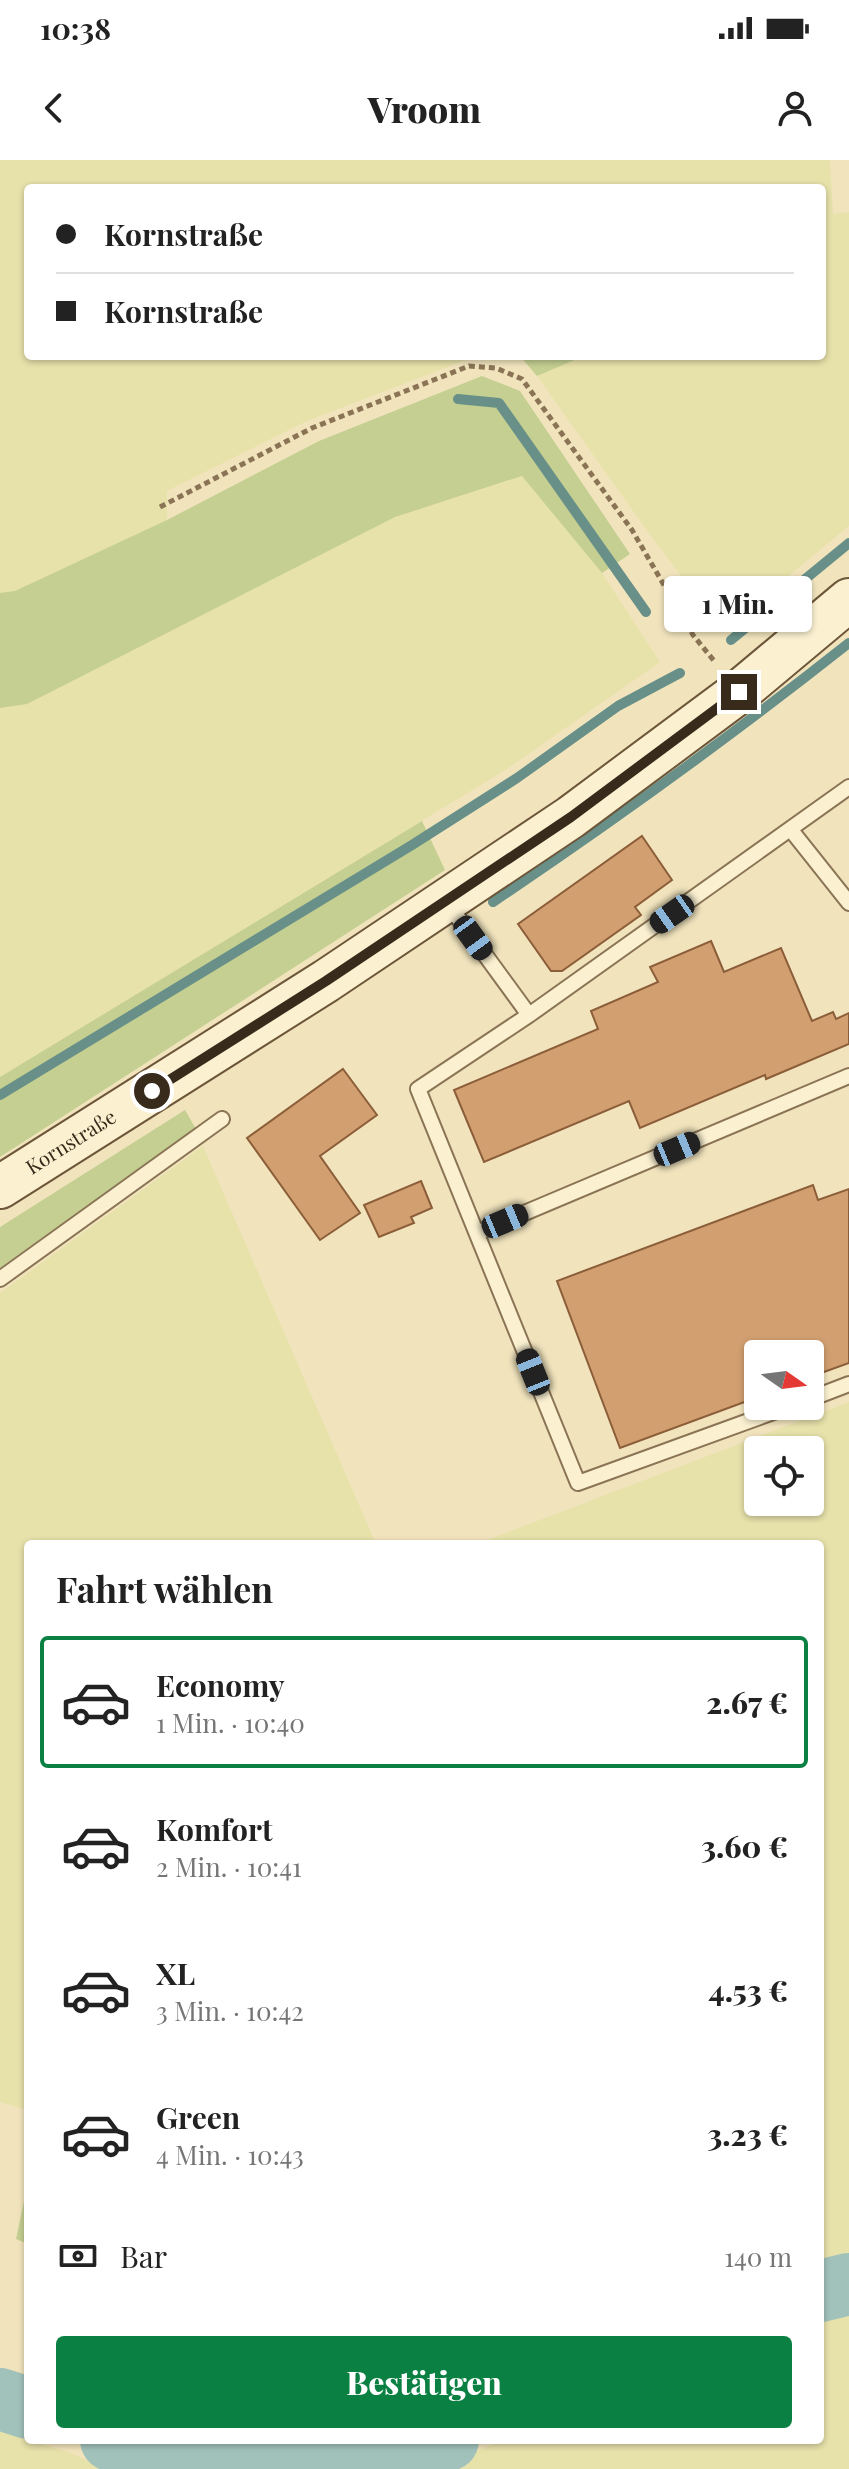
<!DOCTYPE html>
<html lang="de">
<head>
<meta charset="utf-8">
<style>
  :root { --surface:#fff; --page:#f2f2f2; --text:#222; --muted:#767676; --line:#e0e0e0; --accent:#0b8043 }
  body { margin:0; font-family:"Playfair Display",serif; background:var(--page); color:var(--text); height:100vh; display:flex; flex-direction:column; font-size:30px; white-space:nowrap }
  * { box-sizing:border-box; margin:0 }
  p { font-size:26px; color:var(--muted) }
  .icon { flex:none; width:44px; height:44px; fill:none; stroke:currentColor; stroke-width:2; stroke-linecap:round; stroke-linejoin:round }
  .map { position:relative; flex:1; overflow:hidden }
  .side { position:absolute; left:24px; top:1380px; width:800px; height:904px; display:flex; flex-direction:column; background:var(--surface); border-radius:8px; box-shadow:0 2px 6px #0004 }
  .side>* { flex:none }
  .hud { position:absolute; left:24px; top:24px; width:802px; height:176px; border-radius:8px; box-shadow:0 2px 6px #0004; display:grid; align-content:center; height:176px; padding:0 32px; background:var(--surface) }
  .needle { width:52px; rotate:104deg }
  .buttons { position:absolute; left:744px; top:1180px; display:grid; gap:16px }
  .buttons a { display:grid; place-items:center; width:80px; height:80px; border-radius:8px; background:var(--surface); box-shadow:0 2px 6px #0004; font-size:40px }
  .end { position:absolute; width:36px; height:36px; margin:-18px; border:10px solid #382b1b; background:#fff; box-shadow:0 0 0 4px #fff }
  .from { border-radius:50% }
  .bubble { position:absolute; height:56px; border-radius:8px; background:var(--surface); box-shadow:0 2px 6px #0004; font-size:26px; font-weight:800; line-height:56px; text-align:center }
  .car { position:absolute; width:24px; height:48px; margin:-24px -12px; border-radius:10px; box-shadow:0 0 6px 2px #0007; background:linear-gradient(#222 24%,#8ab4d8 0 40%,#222 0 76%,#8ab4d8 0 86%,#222 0) }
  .hud b { display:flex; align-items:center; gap:28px; height:76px; font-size:30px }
  .hud b+b { border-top:2px solid var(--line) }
  .hud i { width:20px; height:20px; background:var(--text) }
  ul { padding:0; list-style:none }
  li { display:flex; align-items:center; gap:24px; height:132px; margin:0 16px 12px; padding:0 16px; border:4px solid transparent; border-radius:8px }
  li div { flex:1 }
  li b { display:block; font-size:30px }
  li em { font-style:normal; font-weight:800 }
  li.on { border-color:var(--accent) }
  li>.icon { width:72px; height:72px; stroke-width:1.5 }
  h2 { padding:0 32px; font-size:36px; line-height:96px }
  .pay { display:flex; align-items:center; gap:20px; height:88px; padding:0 32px; font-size:30px }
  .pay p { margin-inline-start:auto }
  .button { display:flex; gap:16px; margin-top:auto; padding:16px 32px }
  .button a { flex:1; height:92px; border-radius:8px; background:var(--accent); color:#fff; font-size:32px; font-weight:800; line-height:92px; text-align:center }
  .status { display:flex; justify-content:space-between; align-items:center; height:56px; padding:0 40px; background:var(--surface); direction:ltr }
  .status svg { height:22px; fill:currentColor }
  header { display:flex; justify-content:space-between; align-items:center; height:104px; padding:0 32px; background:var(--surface); font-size:36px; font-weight:800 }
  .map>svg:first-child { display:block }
  .farmland { fill:#e7e1aa; fill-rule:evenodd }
  .green { fill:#c4cf91 }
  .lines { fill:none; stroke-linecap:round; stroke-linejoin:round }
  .stream { stroke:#689088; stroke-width:10 }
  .river { stroke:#a1c2ba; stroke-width:62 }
  .building { fill:#d29f70; stroke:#8b5e39; stroke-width:2 }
  .lane-casing { stroke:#8a7455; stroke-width:18 }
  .secondary-casing { stroke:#6c5538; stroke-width:46 }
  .path { stroke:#8a7455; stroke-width:5; stroke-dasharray:6 4; stroke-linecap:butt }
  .lane { stroke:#fbf1d1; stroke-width:14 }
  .secondary { stroke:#fbf1d1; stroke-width:42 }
  .route { stroke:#382b1b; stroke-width:10 }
  .labels { text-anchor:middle; stroke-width:6; stroke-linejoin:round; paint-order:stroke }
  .street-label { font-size:20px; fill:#382b1b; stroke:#f8eecd }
</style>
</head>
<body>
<div class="status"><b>10:38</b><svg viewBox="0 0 49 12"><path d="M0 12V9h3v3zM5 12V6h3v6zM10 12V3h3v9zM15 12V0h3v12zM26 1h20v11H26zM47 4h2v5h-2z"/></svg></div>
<header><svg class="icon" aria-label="back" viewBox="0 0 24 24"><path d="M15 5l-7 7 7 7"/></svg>Vroom<svg class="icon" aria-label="person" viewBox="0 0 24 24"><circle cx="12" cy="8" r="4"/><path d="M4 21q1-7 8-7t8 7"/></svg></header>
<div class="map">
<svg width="849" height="2309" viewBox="0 0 849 2309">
  <rect width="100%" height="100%" fill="#f1e4bd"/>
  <path class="farmland" d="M0 0H830L833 54 849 52V366L723 470 653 379 537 216 584 196H822V28H28V196H476L307 261 167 331V360L14 432 0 433Z
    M523 316 602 413 660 502 507 609 0 917V548L27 544 395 357Z
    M203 986 376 1384H28V1950L0 1942V1133Z
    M849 1242V2102L820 2109V1384H477ZM810 1290V1342H758V1290Z
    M849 2145V2309H437L502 2280H820V2153Z
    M0 2271 71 2293 106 2309H0Z"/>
  <path class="green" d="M520 196H584L537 216Z
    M482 216 520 231 630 394 602 413 522 316 395 357 27 544 0 548V433L15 431 167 360 319 281Z
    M422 661 445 710 0 997V917Z
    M185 950 196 969 0 1108V1067Z
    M28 2022V2084L16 2079Z"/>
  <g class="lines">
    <path class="stream" d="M458 239 499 243 646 452
      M731 480 849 383
      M493 742C615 660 734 574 849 483
      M0 935 412 685 517 618 618 546 680 513
      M116 2309 122 2286"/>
    <path class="river" d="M820 2131 849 2124
      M0 2239 28 2248
      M111 2280C164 2309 260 2305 321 2309
      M352 2309 410 2295 448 2280"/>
  </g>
  <path class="building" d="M642 676 672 720 635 747 641 755 562 811H551L518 764Z
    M711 781 724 812 781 788 812 861 833 852 836 859 849 853V884L766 919 765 915 640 968 629 941 484 1002 454 930 598 869 591 851 658 822 650 807Z
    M343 909 377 955 320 996 360 1053 320 1080 247 978Z
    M421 1021 432 1048 411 1057 414 1063 379 1077 364 1045Z
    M813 1025 818 1040 849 1029V1203L810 1217V1194H758V1237L620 1288 557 1121Z"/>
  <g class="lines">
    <defs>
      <path id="lane" d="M791 670 849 743
        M448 744 529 855 849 627
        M529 855 418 929 578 1323 790 1246
        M477 1073 849 916
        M0 1119 222 959
        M810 1239 849 1224"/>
      <g id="secondary">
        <path id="s1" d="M0 1027 326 821 571 657 739 532 849 440"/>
      </g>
    </defs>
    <use href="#lane" class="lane-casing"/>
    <use href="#secondary" class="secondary-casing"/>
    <path class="path" d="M160 347 312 268 469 206 496 208 522 219 632 370 693 475 715 502"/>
    <use href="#lane" class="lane"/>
    <use href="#secondary" class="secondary"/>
  </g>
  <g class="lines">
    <path class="route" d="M152 931 326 821 571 657 739 532"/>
  </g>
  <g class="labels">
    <g class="street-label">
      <text dy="7" stroke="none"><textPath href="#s1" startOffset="84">Kornstraße</textPath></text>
    </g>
  </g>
</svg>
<div class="buttons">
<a><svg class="needle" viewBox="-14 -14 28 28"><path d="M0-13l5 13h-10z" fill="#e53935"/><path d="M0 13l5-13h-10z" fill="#767676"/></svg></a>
<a><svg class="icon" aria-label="locate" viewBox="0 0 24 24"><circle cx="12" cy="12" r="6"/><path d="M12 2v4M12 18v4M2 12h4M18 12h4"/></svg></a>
</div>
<i class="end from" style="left:152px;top:931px"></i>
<i class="end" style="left:739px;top:532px"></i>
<div class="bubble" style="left:664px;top:416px;width:148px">1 Min.</div>
<i class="car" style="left:672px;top:754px;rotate:235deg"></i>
<i class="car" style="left:473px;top:778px;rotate:144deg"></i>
<i class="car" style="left:677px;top:989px;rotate:67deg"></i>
<i class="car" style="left:505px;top:1061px;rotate:67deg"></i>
<i class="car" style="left:533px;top:1212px;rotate:338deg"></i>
<div class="hud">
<b><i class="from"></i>Kornstraße</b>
<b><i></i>Kornstraße</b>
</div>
<section class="side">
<h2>Fahrt wählen</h2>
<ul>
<li class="on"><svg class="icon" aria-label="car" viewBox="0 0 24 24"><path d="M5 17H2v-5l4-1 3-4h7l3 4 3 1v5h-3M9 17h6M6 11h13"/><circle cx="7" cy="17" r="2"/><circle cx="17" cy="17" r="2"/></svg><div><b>Economy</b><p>1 Min. · 10:40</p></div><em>2.67 €</em></li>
<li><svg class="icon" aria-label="car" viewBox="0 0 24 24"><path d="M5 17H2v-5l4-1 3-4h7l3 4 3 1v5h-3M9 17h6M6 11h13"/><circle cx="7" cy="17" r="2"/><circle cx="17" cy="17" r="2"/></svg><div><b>Komfort</b><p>2 Min. · 10:41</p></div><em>3.60 €</em></li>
<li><svg class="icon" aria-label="car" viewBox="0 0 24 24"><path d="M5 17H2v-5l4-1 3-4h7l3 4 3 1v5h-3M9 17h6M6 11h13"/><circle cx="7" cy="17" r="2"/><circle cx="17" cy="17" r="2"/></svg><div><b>XL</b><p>3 Min. · 10:42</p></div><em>4.53 €</em></li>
<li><svg class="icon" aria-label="car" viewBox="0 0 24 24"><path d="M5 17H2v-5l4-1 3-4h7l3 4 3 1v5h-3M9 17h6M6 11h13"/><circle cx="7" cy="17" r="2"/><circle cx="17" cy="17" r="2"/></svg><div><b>Green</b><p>4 Min. · 10:43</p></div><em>3.23 €</em></li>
</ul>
<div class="pay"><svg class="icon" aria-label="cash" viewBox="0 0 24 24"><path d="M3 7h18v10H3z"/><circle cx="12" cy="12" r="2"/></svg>Bar<p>140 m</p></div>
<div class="button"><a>Bestätigen</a></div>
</section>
</div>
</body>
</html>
